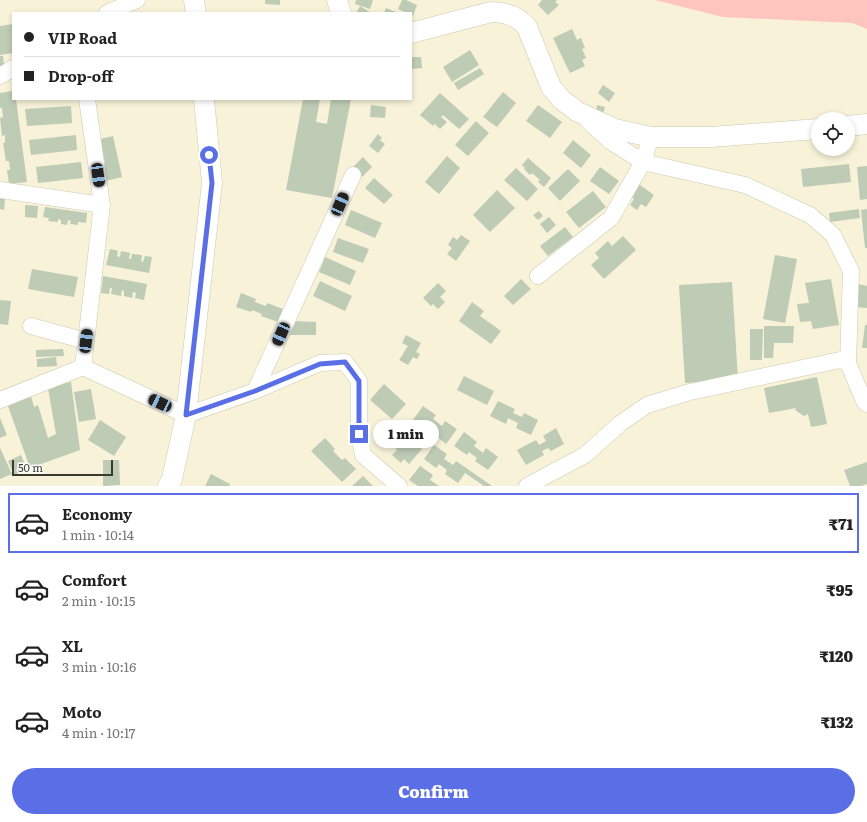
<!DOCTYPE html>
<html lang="en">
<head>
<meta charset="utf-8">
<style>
  :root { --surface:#fff; --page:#f6f6f6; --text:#222; --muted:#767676; --line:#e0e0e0; --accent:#5a6fe6 }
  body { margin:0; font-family:Literata,serif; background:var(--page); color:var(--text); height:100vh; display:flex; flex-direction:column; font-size:15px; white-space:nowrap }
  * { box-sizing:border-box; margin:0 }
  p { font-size:13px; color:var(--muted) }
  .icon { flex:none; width:22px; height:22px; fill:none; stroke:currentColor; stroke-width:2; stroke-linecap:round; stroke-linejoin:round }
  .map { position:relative; height:486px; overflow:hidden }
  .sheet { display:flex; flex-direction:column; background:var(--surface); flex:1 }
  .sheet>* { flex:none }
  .top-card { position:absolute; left:12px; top:12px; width:400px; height:88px; border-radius:0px; box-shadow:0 2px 6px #0003; display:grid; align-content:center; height:88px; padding:0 12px; background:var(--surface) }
  .fabs { position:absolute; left:811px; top:112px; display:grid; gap:8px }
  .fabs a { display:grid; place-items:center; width:44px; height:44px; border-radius:50%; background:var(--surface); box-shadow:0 2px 6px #0003; font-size:20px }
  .scale { position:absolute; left:12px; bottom:10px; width:101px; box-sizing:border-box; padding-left:4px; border:2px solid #3c3a30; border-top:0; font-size:11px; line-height:14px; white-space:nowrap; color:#3c3a30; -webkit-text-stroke:3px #fefefe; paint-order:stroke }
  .end { position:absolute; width:18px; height:18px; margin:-9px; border:5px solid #5a6fe6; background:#fff; box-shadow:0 0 0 2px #fff }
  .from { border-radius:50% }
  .bubble { position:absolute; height:28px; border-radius:14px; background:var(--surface); box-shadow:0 2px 6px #0003; font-size:13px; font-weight:800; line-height:28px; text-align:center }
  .car { position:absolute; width:12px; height:24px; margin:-12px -6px; border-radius:5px; box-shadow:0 0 3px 1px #0007; background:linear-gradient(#222 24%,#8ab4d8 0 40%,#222 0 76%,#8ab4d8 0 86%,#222 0) }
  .top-card b { display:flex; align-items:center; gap:14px; height:38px; font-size:15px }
  .top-card b+b { border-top:1px solid var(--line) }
  .top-card i { width:10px; height:10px; background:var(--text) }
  ul { padding:7px 0 0; list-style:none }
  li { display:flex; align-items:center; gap:12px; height:60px; margin:0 8px 6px; padding:0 4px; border:2px solid transparent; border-radius:0px }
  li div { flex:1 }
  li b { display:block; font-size:15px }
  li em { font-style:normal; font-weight:800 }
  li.on { border-color:var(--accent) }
  li>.icon { width:36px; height:36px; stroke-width:1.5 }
  .button { display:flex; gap:8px; margin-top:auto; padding:8px 12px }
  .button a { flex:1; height:46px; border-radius:24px; background:var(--accent); color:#fff; font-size:16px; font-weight:800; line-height:46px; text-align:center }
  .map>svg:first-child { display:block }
  .green { fill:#fec5be }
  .building { fill:#becbb5 }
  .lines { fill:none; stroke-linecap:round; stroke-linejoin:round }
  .minor-casing { stroke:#cec9b0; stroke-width:17 }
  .major-casing { stroke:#cec9b0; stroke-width:21 }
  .minor { stroke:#fff; stroke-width:16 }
  .major { stroke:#fff; stroke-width:20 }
  .route { stroke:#5a6fe6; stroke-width:5 }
</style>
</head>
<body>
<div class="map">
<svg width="867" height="486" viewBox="0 0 867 486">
  <rect width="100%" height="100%" fill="#f7f2d8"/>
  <path class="green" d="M655 0H867V29L852 23 723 17Z"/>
  <path class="building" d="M265 0H280V5L265 4Z
    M356 0H373L370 9 355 4Z
    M402 0H406L417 5 413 16 411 13H407L398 9Z
    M542 0H556L557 1 555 2 559 5 548 15 538 5Z
    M360 6 371 13H356Z
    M386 8 398 13H384Z
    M13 24V53L0 55V26Z
    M572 29 577 40 581 38 585 48 582 49 586 58 582 60 585 66 570 73 553 38Z
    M470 50 479 65 452 82 443 67Z
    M0 56H3L5 71H0Z
    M411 57H421L422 68 411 69Z
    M480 68 484 74 458 90 454 83Z
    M603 85 615 93 609 102 598 93Z
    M13 91V99H16L27 182 9 184 7 170H10L9 161H6L3 143H5V135L2 136 0 118 3 117 2 108H0V93Z
    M503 92 516 103 497 127 483 117Z
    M440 93 469 119 459 129 443 115 441 117 447 122 440 129 435 124 433 126 420 115Z
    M303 99H320L316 122 327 124 331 99H351L332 198 286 190Z
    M371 105 386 107 385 118 370 117Z
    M538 105 562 122 550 138 526 121Z
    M597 105 605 107 603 114 596 112Z
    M71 106 72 123 27 126 25 109Z
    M476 121 489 133 468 156 455 145Z
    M378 134 382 138 380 140 385 144 378 153 369 146Z
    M76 135 77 150 31 155 29 140Z
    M113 136 122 177 106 181 102 164 105 163 103 153 100 154 96 140Z
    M573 140 591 155 581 168 563 153Z
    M447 156 460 168 439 194 425 182Z
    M363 157 372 167 362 177 352 168Z
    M528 158 551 178 544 187 538 182 540 180 532 173 530 175 524 169 525 168 522 165Z
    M81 162 83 178 38 183 36 167Z
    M849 164 851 182 803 187 801 169Z
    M867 166V199L860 200 857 167Z
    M600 167 619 181 609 194 590 181Z
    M516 168 538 189 527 201 504 180Z
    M568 169 580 181 560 201 548 188Z
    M374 178 393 195 384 204 365 188Z
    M636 182 654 195 646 207 641 204 637 210 630 205 634 199 628 194Z
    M497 190 515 208 490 232 473 215Z
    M593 191 606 207 579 228 566 212Z
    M0 198 5 199 4 210 0 209Z
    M25 205 38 206 37 218 25 217Z
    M45 207 87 213 86 223 78 222V225L70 224 71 221 68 220 67 225 61 224V220L58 219V222L48 221 49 218 43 217Z
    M859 209 860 218 830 222 829 213Z
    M867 209V248H865L861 210Z
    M351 210 382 223 375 238 345 225Z
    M539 211 543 216 538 220 533 215Z
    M549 217 556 225 547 233 540 224Z
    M565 227 573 237 548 256 540 246Z
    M461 235 470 241 456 261 447 254 452 248 448 245 453 237 457 240Z
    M623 236 636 250 604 279 591 265 599 258 595 253 608 241 612 246Z
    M338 238 369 249 363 263 333 252Z
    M110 249 118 251 117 256 120 257 121 251 130 253 129 259H131L132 254 142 255 141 261 143 262 145 256 152 257 149 273 106 265Z
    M775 255 797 259 785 323 763 319Z
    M325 257 356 271 350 285 319 272Z
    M32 269 78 277 74 297 28 289Z
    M103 276 147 284 144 300 135 298 136 293 133 292 132 298 124 296V291L122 290 121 296 111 294 112 288H110L109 294 101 293Z
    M521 279 531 289 513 305 504 296Z
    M831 279 839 325 813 329 811 321 800 322 797 304 809 303 805 283Z
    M320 281 352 296 345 311 313 296Z
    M732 282 738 380 685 383 679 285Z
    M438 283 446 291 440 297 445 302 438 309 433 304 431 306 423 298Z
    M858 284 867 286V308L855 307Z
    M241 293 256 299 255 302 266 306 267 303 283 309 278 322 261 316 262 314 252 310 251 312 236 307Z
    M0 300 11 301 8 325 0 324Z
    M472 302 484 311 480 316 501 331 491 344 459 321Z
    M291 321 316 322V335H290Z
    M865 325H867V348H862Z
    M764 326H794L793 343H774L773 358H764Z
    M750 329H763L762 360H750Z
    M406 335 421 343 416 352 420 354 417 359 413 357 408 365 399 360 408 346 402 343Z
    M63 349 64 356 36 357V350Z
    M56 357 57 366 37 367V359Z
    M464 376 494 391 487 405 457 390Z
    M817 377 827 424 811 427 808 414 804 416 795 410 796 408 769 413 764 388Z
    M71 382 80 450 30 468 8 406 31 396 34 407 38 405 48 438 56 434 48 388Z
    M384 384 406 404 392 419 370 400Z
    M91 389 96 419 79 422 74 392Z
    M498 401 515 409 513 413 522 417 524 413 538 420 531 435 516 428 518 423 508 418 506 424 490 416Z
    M423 406 436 415 433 419 442 426 445 421 457 429 446 444 434 434 436 431 428 425 425 428 413 420Z
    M0 418 7 435 0 438Z
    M100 420 126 437 114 456 88 440Z
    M556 428 564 444 551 451 548 448 542 451 544 455 526 465 517 450 536 440 539 445 546 441 543 436Z
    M401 431 422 449 409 464 404 459 401 463 392 455 397 450 391 444Z
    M464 432 477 442 474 446 483 453 486 448 498 457 488 470 475 461 477 458 469 452 467 455 454 446Z
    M325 438 335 449 333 451 342 460 345 458 356 469 342 482 311 451Z
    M434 445 447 454 444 459 453 465 456 461 492 486H484L465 473 458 483 445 474 447 470 439 464 436 468 424 459Z
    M0 448 12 474 0 479Z
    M21 455 27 469 14 475 8 461Z
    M103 460H119L120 485 103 486Z
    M867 462V484L861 486H850L844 470Z
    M420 466 433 475 430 480 439 486H418L409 480Z
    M211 474 230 484 229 486H205Z
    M363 476 373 486H352Z"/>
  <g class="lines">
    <defs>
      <path id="minor" d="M107 13 137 0
        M0 76 13 68
        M87 99 102 205 83 367 186 415 255 391 353 175
        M587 120 610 141 643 162 745 185 810 215 833 235 851 271 848 363 864 401 867 404
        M0 190 102 205
        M538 276 611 218 643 162 651 137
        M31 326 86 341
        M255 391 320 363 345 362 359 381V434L363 455 399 486
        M0 400 83 367
        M527 486 585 455 621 423 647 405 690 392 840 360 848 363"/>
      <path id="major" d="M194 0 196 13
        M337 0 341 13
        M411 33 491 12C506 12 517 16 527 27L551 87 562 100 578 112 615 129 651 137H711L818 129
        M848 126 867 124
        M168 486 172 479 186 415 212 183 204 99"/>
    </defs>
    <use href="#minor" class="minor-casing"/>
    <use href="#major" class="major-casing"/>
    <use href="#minor" class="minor"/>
    <use href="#major" class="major"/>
  </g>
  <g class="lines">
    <path class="route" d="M209 155 212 183 186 415 255 391 320 364 345 362 359 381V434"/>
  </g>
</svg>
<div class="fabs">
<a><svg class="icon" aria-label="locate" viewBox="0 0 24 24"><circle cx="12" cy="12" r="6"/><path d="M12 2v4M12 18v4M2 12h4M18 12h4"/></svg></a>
</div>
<div class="scale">50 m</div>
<i class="end from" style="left:209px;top:155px"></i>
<i class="end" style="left:359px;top:434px"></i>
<div class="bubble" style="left:373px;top:420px;width:66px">1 min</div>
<i class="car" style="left:98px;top:175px;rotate:172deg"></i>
<i class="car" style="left:340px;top:204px;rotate:24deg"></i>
<i class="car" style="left:281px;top:334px;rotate:204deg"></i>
<i class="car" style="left:86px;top:341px;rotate:7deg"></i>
<i class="car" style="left:160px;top:403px;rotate:295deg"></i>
<div class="top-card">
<b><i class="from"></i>VIP Road</b>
<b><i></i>Drop-off</b>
</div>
</div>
<section class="sheet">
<ul>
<li class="on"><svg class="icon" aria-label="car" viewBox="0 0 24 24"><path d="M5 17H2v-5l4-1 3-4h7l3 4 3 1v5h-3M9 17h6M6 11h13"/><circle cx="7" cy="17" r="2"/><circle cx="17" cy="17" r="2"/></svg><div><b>Economy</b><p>1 min · 10:14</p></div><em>₹71</em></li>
<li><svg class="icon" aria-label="car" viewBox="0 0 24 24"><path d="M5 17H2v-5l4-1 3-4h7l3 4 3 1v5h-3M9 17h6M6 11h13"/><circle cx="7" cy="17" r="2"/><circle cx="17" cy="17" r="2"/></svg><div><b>Comfort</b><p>2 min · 10:15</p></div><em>₹95</em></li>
<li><svg class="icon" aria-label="car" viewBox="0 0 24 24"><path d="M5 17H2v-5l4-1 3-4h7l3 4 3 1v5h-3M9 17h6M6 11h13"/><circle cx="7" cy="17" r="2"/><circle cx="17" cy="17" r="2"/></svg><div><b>XL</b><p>3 min · 10:16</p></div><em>₹120</em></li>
<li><svg class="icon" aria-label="car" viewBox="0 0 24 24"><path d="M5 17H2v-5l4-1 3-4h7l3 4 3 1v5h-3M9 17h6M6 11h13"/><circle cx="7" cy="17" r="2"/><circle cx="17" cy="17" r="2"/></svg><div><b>Moto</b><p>4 min · 10:17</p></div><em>₹132</em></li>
</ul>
<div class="button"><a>Confirm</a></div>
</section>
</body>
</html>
